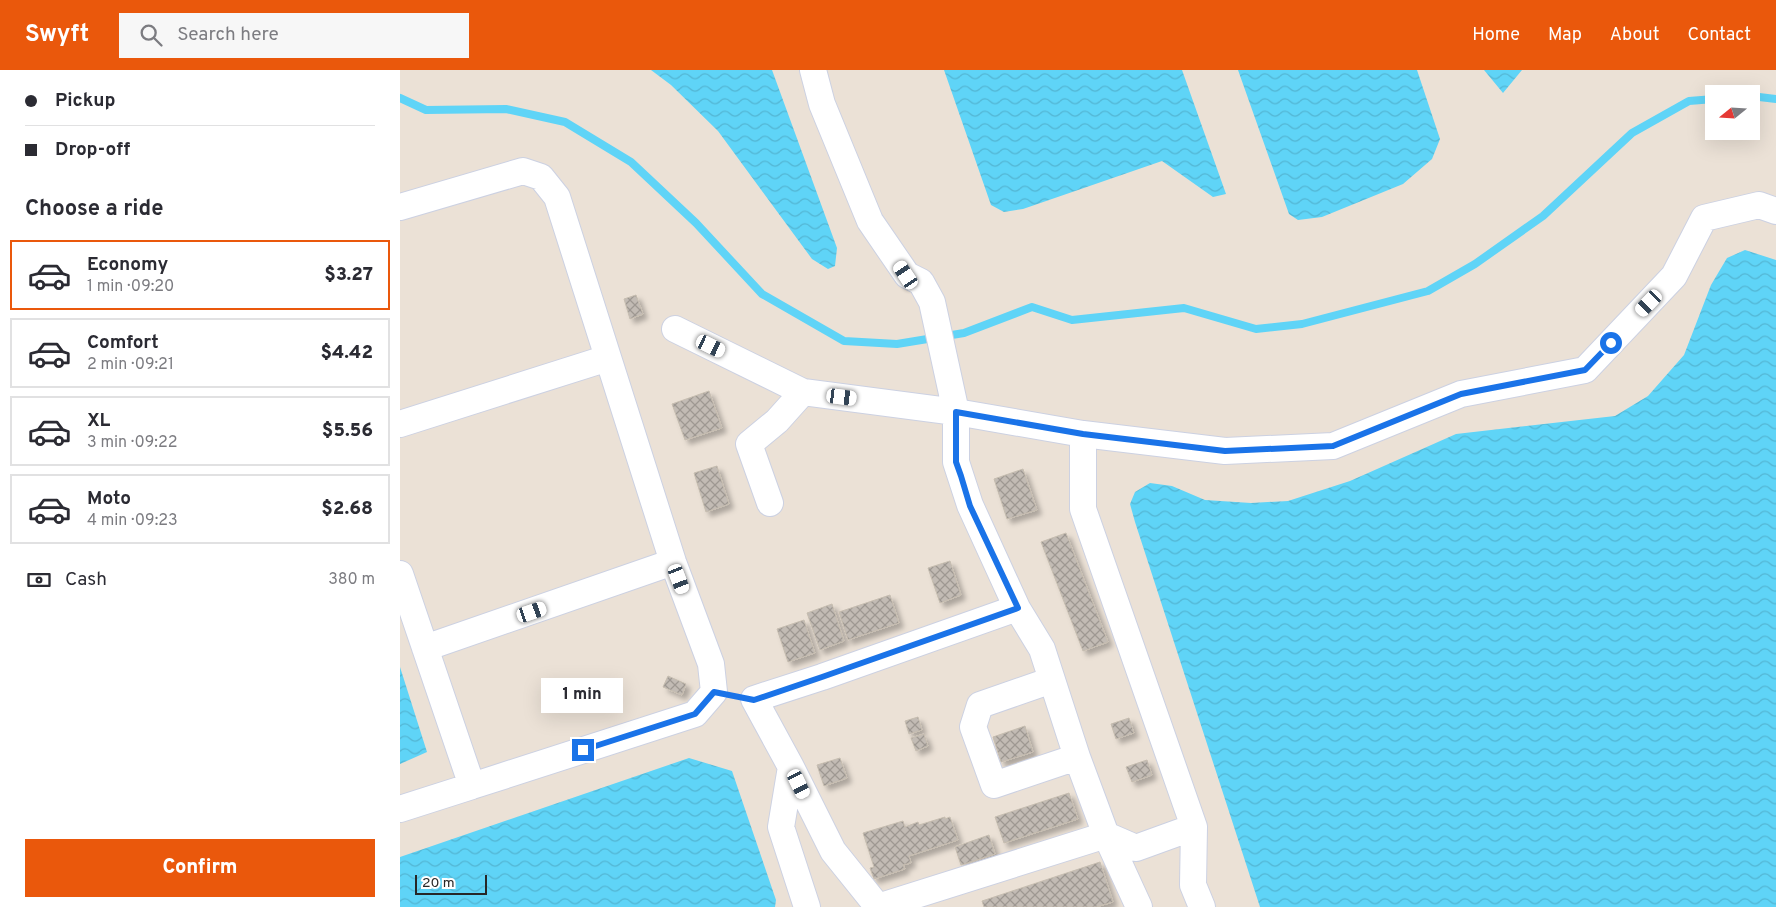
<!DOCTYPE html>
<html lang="en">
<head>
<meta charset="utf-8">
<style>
  :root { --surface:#fff; --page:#f7f7f7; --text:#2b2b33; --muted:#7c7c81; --line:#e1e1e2; --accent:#ea580c }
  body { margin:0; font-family:Overpass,sans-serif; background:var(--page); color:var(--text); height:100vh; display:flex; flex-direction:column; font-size:19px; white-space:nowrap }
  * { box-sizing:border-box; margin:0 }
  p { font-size:16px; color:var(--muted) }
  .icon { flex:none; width:28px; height:28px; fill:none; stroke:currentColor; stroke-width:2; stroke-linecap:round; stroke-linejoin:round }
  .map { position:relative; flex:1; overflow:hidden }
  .side { display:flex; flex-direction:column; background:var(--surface); width:400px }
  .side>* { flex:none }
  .top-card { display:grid; align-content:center; height:110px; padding:0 25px; background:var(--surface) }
  .needle { width:32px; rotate:252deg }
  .tools { position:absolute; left:1305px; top:15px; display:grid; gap:10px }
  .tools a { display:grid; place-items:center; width:55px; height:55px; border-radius:0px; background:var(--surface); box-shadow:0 5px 20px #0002; font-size:25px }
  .scale { position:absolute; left:15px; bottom:12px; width:72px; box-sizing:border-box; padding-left:5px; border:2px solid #272727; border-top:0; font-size:14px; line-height:18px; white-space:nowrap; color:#272727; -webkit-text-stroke:4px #fff; paint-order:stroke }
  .end { position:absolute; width:22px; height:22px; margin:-11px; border:6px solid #1a73e8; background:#fff; box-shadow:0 0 0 2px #fff }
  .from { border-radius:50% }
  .bubble { position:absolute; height:35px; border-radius:0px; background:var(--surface); box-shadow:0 5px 20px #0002; font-size:16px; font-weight:800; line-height:35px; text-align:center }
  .car { position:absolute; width:15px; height:30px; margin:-15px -8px; border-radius:6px; box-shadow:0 0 4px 1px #0007; background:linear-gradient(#fff 24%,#345 0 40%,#fff 0 76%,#345 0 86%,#fff 0) }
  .top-card b { display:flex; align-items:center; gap:18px; height:48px; font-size:19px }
  .top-card b+b { border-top:1px solid var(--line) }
  .top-card i { width:12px; height:12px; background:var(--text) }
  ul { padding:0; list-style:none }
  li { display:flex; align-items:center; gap:15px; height:70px; margin:0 10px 8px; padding:0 15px; border:2px solid var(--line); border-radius:0px }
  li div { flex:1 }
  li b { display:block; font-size:19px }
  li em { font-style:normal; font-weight:800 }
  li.on { border-color:var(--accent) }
  li>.icon { width:45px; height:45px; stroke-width:1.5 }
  h2 { padding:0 25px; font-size:22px; line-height:60px }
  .pay { display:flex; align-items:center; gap:12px; height:55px; padding:0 25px; font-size:19px }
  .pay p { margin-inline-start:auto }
  .action { display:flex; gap:10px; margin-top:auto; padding:10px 25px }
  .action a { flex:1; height:58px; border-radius:0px; background:var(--accent); color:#fff; font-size:20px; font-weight:800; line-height:58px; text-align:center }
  header { display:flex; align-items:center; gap:30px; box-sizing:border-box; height:70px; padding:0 25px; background:var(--accent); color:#fff }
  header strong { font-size:24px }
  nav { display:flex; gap:28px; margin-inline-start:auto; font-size:18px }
  .search { width:350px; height:45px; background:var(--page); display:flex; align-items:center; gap:12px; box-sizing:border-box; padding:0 18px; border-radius:0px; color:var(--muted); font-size:19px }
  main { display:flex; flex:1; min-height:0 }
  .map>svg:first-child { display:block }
  .water { fill:url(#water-waves) }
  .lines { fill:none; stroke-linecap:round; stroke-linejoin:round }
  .stream { stroke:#5fd4f7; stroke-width:8 }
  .building { fill:url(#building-cross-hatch); stroke:#c6bdb0; filter:url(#shadow) }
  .minor-casing { stroke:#ccd1e2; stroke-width:28 }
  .minor { stroke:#fff; stroke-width:26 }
  .route { stroke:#1a73e8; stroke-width:6 }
</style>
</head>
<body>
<header>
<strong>Swyft</strong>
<div class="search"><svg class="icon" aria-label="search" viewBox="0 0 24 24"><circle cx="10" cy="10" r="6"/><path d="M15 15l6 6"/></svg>Search here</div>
<nav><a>Home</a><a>Map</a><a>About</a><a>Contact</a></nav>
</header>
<main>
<section class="side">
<div class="top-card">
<b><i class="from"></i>Pickup</b>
<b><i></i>Drop-off</b>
</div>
<h2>Choose a ride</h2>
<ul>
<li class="on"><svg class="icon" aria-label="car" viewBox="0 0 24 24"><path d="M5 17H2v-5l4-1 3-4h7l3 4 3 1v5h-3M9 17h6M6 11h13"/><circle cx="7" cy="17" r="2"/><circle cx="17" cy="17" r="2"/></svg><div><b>Economy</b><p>1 min · 09:20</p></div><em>$3.27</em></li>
<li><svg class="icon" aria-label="car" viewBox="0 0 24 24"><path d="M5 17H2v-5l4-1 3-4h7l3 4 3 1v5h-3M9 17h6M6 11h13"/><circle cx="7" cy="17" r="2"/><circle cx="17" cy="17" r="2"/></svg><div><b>Comfort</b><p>2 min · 09:21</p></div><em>$4.42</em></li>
<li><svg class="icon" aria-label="car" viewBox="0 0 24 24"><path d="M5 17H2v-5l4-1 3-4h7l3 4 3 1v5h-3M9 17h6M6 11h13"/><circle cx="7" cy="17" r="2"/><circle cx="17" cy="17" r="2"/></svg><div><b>XL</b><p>3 min · 09:22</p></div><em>$5.56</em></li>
<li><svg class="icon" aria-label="car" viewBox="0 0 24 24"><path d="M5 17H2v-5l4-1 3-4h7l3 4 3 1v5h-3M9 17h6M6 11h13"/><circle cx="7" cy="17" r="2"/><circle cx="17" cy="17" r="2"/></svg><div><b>Moto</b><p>4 min · 09:23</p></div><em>$2.68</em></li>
</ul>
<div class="pay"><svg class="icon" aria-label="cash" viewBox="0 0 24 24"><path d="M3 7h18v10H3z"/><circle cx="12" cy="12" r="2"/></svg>Cash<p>380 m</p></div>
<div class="action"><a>Confirm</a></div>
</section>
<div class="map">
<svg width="1376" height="837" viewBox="0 0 1376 837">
  <defs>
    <pattern id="water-waves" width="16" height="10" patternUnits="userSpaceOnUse" patternTransform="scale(1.25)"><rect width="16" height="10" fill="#5fd4f7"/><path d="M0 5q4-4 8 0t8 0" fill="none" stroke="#53b6d4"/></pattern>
    <pattern id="building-cross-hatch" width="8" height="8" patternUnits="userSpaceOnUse" patternTransform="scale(1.25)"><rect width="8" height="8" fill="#c2bbb4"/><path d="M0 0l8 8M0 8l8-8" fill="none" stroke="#9e9892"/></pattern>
    <filter id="shadow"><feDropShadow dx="4.5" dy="4.5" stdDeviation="2.5" flood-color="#0004"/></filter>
  </defs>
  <rect width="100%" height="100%" fill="#ebe1d6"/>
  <path class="water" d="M251 0H372L437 178 435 196 428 199 412 189 318 61 271 15Z
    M544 0H782L826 124 813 127 762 91 623 139 604 142 591 135Z
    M838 0H1017L1040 69 1032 89 1003 114 922 147 898 150 889 144Z
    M1084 0H1122L1103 23Z
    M1345 180 1376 190V837H860L735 452 730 434 735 422 750 413 772 416 805 430 851 433 888 431 950 411 1056 364 1215 346 1248 326 1284 285 1311 215 1327 188Z
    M0 597 27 682 0 694Z
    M289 688 332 701 376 830 375 837H0V787Z"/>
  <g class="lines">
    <path class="stream" d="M1351 26 1376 29
      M0 28 26 40 106 39 165 52 231 92 296 153 362 224 444 271 497 274 564 263 632 237 672 250 784 238 856 259 902 254 1028 221 1075 194 1143 146 1232 63 1289 31 1314 29"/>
  </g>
  <path class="building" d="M236 225 243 244 230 249 224 229Z
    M309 321 322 358 285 370 272 334Z
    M317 396 329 434 306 442 294 403Z
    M623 399 637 440 607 449 594 409Z
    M666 463 708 572 683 581 641 472Z
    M550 491 561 525 540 533 528 498Z
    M490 525 499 553 448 570 439 542Z
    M432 534 444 571 420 580 407 543Z
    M404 550 415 583 388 592 377 559Z
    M268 606 286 614 282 625 263 617Z
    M518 647 522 660 509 664 505 651Z
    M729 648 734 663 716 669 711 654Z
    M625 656 633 682 601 692 593 667Z
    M524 664 528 676 516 681 511 668Z
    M440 688 447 708 424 716 417 695Z
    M747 690 752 705 732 712 726 697Z
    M669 723 678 749 604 773 595 747Z
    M545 747V749L550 747 558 770 509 786 511 793 503 795 505 799 474 809 470 798 474 797 463 763 503 751 505 757 518 752 519 755Z
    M589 765 595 784 561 795 555 777Z
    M700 792 713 832 696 837H584L582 831Z"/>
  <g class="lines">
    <defs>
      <path id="minor" d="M0 137 123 101 141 107 157 127 273 492 311 594 314 622 295 644 72 716
        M275 259 403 322 556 342 532 232 521 212 507 205 470 151 422 34 413 0
        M0 354 208 288
        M683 364 825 381 933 376 1061 324 1185 300 1274 206 1304 148 1359 135 1376 141
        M370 433 349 374 377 351 403 322
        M0 504 72 716 0 739
        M25 578 273 492
        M652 610 580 635 573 657 594 715 677 687 642 579 617 538 570 435 556 392V342L683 364V439L794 757 736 778 706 765 739 837
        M391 697 381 757 407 837
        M794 757 793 815 802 837
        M478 837 433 781 391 697 354 629 422 607 617 538
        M478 837 706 765 677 687"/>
    </defs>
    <use href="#minor" class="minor-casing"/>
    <use href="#minor" class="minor"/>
  </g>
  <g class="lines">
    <path class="route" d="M183 680 295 644 314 622 354 630 422 607 618 538 570 436 561 406 556 392V342L683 364 825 381 933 376 1061 324 1185 300 1211 273"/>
  </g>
</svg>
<div class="tools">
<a><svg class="needle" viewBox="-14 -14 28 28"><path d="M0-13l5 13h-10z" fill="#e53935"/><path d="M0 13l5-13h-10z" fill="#7c7c81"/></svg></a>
</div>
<div class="scale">20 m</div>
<i class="end from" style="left:1211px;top:273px"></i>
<i class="end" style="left:183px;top:680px"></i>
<div class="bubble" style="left:141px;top:608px;width:82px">1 min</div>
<i class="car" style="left:506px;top:205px;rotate:326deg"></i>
<i class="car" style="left:1249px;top:233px;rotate:224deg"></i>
<i class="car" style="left:311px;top:276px;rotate:116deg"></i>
<i class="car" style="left:442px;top:327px;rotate:97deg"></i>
<i class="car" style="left:279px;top:509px;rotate:159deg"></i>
<i class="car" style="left:132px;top:542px;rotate:71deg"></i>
<i class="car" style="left:399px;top:714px;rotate:154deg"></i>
</div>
</main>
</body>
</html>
